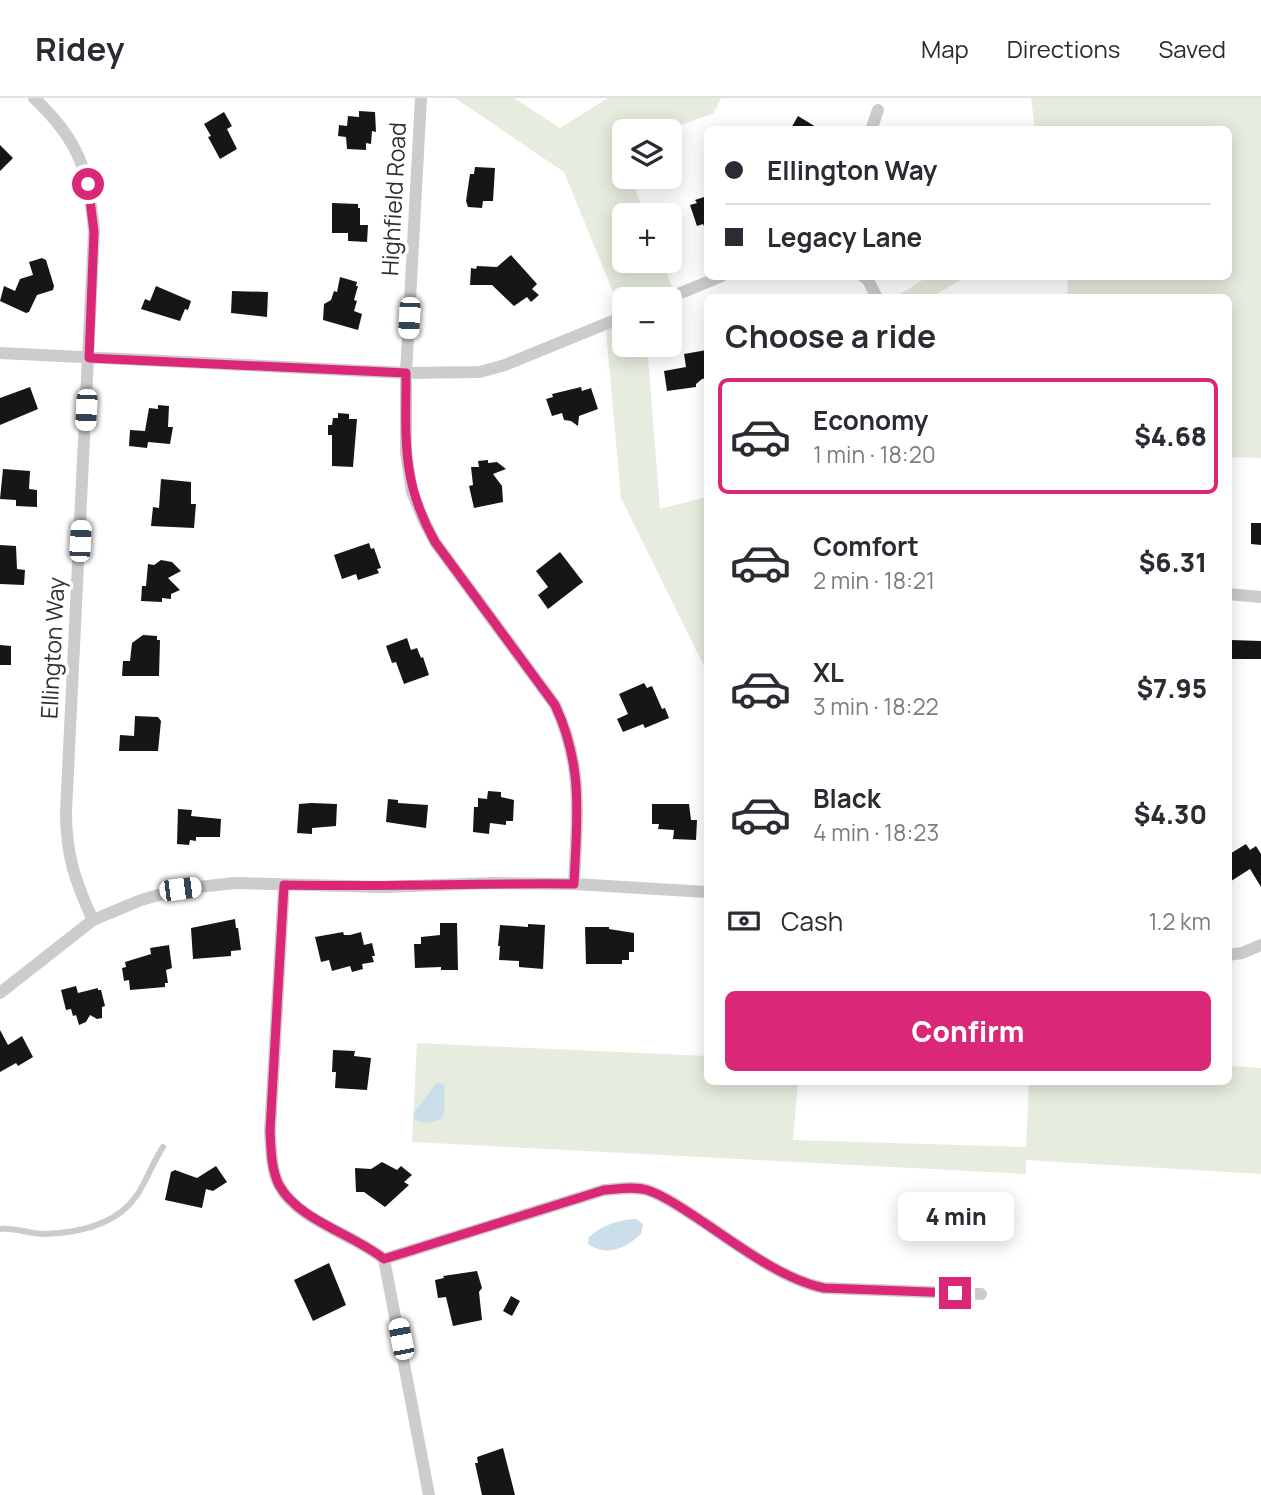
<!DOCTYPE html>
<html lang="en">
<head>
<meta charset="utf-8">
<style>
  :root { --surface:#fff; --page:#f7f7f7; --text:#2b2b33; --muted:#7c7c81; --line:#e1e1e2; --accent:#db2777 }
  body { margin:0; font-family:Manrope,sans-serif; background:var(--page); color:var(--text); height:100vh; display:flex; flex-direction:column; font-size:26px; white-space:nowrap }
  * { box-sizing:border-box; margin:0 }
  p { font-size:23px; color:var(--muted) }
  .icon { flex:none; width:38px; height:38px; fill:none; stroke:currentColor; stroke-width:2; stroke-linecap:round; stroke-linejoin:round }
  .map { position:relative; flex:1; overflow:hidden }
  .details { position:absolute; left:704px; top:196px; width:528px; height:791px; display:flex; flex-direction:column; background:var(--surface); border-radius:10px; box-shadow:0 4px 18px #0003 }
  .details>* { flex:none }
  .top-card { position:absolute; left:704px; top:28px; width:528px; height:154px; border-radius:10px; box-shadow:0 4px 18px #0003; display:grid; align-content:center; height:154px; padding:0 21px; background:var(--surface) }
  .fabs { position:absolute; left:612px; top:21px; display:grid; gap:14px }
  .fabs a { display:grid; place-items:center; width:70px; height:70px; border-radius:10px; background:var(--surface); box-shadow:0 4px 18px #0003; font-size:35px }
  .end { position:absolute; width:32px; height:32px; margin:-16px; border:9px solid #db2777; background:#fff; box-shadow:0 0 0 4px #fff }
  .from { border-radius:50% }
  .bubble { position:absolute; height:49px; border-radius:10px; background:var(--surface); box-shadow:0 4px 18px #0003; font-size:23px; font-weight:800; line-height:49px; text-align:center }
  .car { position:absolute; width:21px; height:42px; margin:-21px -10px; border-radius:9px; box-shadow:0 0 5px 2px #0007; background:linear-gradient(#fff 24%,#345 0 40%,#fff 0 76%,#345 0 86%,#fff 0) }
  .top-card b { display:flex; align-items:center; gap:24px; height:66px; font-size:26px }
  .top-card b+b { border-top:2px solid var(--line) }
  .top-card i { width:18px; height:18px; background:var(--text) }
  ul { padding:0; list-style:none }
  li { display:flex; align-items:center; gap:21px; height:116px; margin:0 14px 10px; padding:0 7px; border:4px solid transparent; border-radius:10px }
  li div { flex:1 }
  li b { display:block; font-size:26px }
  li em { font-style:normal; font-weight:800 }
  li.current { border-color:var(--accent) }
  li>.icon { width:63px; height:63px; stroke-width:1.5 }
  h2 { padding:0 21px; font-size:32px; line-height:84px }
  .pay { display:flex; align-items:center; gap:18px; height:77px; padding:0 21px; font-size:26px }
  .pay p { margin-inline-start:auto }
  .primary-button { display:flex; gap:14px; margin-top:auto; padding:14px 21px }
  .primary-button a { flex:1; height:80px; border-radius:10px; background:var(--accent); color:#fff; font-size:28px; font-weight:800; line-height:80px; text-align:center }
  header { display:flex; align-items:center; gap:42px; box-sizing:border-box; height:98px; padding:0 35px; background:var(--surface); border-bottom:2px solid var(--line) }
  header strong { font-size:33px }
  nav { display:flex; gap:38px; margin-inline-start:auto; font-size:24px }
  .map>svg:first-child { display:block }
  .green { fill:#e6ecde }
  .water { fill:#cbdfea }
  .building { fill:#161616 }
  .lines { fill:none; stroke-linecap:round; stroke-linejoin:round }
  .service { stroke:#ccc; stroke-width:6 }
  .minor { stroke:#ccc; stroke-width:12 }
  .route { stroke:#db2777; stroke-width:9 }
  .labels { text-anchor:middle; stroke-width:7; stroke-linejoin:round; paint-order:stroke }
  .street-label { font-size:23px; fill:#2f2f2f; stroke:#fff }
</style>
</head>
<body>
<header>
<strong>Ridey</strong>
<nav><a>Map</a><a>Directions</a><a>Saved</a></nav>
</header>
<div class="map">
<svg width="1261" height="1397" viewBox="0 0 1261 1397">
  <rect width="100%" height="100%" fill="#fff"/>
  <path class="green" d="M455 0H514L560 30 608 0H721L714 15 664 33H625V48L620 50 625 62V79H631L645 117H625V163H662L672 189 643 201H625V223L564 74Z
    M1031 0H1261V360L1229 359 1228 200 1067 199 1068 179 1228 178V32L1035 31Z
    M927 179V178L965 179 932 199H896Z
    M625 224V247H647L660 411 707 399V574L621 400 606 232Z
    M417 945 707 958V984H798L793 1042 1026 1049 1029 984H1228L1229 968 1261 970V1076L1026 1062V1076L412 1044Z"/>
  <path class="water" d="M437 984 444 986 445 1009 442 1021 429 1025 415 1022 413 1016Z
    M636 1121 643 1126 641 1136C624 1151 608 1159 588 1146L589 1139C603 1127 617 1122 636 1121Z"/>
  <path class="building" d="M359 13 375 14 376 34 372 33 371 46 366 45V52L347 51 346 39 338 38 339 27 347 28 348 18 359 19Z
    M224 14 232 28 227 31 237 51 220 61 208 39 211 38 204 26Z
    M798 18 821 32H790Z
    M0 47 13 60 0 73Z
    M475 69 495 70 493 103H483L482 110 468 109 466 103 470 76H474Z
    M707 98V130L705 131 703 126 697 128 690 107 697 105 695 102Z
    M332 105 358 106V110H360V127H368L367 144 348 143V135H332Z
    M511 157 537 186 532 191 539 197 531 204 527 199 514 208 492 187H470L471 170 476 171 477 168 497 169Z
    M42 160 46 162 54 188 53 192 37 197 29 214 26 215 0 203 4 188 15 193 20 181 33 177 29 164Z
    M340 179 357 184 356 188H358L354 202 357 203 354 213 362 216 358 232 323 222 324 206 331 202 334 193 337 194Z
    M156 188 191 203 188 212 185 211 180 223 141 211 145 201 150 203Z
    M232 193 268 194 267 219 231 215Z
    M707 252V280L702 281 696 286V289L667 293 664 273 686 269 684 256Z
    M30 289 38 311 0 327V300Z
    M581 289 582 293 591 290 598 311 579 318 578 328 571 323 564 322 562 315 552 318 546 301 553 299 552 296Z
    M158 307 169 308 168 329H173L170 346 148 344 147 350 129 348 130 332 145 333 149 310 158 311Z
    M338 315 349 316V321H357L353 369 332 368V337H328V327H332L333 320H338Z
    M488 362V365L497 364 506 371 493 376 502 388 503 404 474 410 469 388 473 387 471 369H479L478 363Z
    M3 371 30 373 29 391 37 392V409L16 408V402L0 401Z
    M161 381 191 384V406H196L194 430 151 428 153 409 159 410Z
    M1251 425H1261V447L1251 446Z
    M369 445 371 451 374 450 381 470 377 471 379 475 358 482 356 476 342 481 334 457Z
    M0 447 16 448 17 471 25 472 24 487 0 486Z
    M560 454 583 484 548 511 538 497 548 489 536 473Z
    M161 462 172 464 181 473 168 480 180 492 171 496V501L162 500V504L141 503 142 488H146L148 466 154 467Z
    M143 537 157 538V542H160L159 578H122L123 563H130L132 545Z
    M407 540 411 552 417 550 421 560 423 559 429 577 404 586 396 564 392 565 386 548Z
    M1230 542 1261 543V561H1230Z
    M0 547 11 548V567H0Z
    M644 585 647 590 652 588 662 611 665 610 669 620 645 630 643 626 623 634 617 621 628 616 619 596Z
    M135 618 158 619 161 623 158 653H119L120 637 134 638Z
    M488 693 501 694V699L514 702 513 723H506V727L490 725 489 736 473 734 474 709H478V700L487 701Z
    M388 701 398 702V705L428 707 426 730 386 724Z
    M311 705 337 706 336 728 312 730V736L297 735 299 706Z
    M652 706H689L691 722H697L696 742 673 741 674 732 658 731 659 726H652Z
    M178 711 192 712 191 718 221 721 220 739H196V743L190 742 189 747 177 746Z
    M1246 746 1250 752 1256 748 1261 756V789L1250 771 1228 785V757Z
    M235 821 236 830H238L241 852 231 853V858L193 861 191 830Z
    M440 825H457L458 872H441V869L415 870 414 846H421V839L440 837Z
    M528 826 545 827 543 871 519 869V863L499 862 500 848H498L500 827 528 829Z
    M585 829H609V831L634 835V854H629V862H622V866H586Z
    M343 834 344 837H350L361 834 364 847 372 845 375 858H372L374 864 362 866 363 871 352 874 350 868 332 873 329 862 321 864 315 839Z
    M169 847 172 870 166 872 168 885H165V889L130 892 129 882 124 883 122 870 126 869 125 864 151 856 150 850Z
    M76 888 78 895 98 890V892H101L105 908 102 909V920L97 921 90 917 86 924 79 927 76 917 73 918 71 911 66 912 61 892Z
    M0 932 8 947 22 938 33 959 18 968 16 965 0 974Z
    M333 952 355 953 354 958 371 960 367 992 335 990 336 974H332Z
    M382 1064 397 1072 401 1068 412 1077 404 1084 409 1087 385 1109 364 1094H356L355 1070 371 1071Z
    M216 1068 227 1084 213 1093 206 1091 202 1110 165 1102 171 1074 175 1072 197 1080Z
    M329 1165 346 1207 313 1223 294 1182Z
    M477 1173 482 1190 479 1194 482 1222 453 1228 446 1199 438 1200 435 1182 444 1180 443 1178Z
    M511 1198 520 1203 512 1218 503 1213Z
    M503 1350 515 1397H482L475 1365H478L477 1359Z"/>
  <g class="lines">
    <path class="service" d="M0 1131C15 1129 29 1136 44 1136 77 1135 117 1127 137 1097 147 1082 153 1064 163 1049"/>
    <path class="minor" d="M34 0C79 42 89 73 94 134L66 714C66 756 75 784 93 822
      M421 0 406 275V355L412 394 424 423 435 444 555 607C584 669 577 720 574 786
      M871 32 878 12
      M863 178 868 182 877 200
      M666 201 722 178
      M0 255 406 275 480 274 505 267 625 218
      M1228 496 1261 499
      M284 787 270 1033C271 1051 271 1071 279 1087 297 1122 353 1136 384 1161L429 1397
      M1228 857 1242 855 1261 847
      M0 895 93 822 141 802 180 791 235 785 383 789 492 785 574 786 707 794
      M384 1161 604 1092C618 1091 634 1088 647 1092 663 1097 677 1107 691 1116 730 1141 779 1181 824 1190L981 1196"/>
  </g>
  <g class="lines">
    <path class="route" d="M88 86 94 134 89 260 406 275C406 342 401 383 435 444L555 607C584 669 577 720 574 786 477 785 381 789 284 787L270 1033C271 1051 271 1071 279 1087 298 1122 353 1136 384 1161L604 1092C618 1091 634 1088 647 1092 663 1097 677 1107 691 1116 730 1141 779 1181 824 1190L955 1195"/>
  </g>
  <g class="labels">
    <g class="street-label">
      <text transform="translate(394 101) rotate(-87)" y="8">Highfield Road</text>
      <text transform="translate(53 550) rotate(-87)" y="8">Ellington Way</text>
    </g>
  </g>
</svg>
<div class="fabs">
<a><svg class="icon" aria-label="layers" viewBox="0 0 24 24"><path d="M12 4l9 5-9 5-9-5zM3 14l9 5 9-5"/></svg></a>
<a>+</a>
<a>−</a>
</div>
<i class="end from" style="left:88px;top:86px"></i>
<i class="end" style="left:955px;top:1195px"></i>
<div class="bubble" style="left:898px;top:1094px;width:116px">4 min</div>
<i class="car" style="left:409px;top:220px;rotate:183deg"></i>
<i class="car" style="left:86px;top:312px;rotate:183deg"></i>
<i class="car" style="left:80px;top:443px;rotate:3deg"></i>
<i class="car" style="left:180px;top:791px;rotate:83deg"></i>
<i class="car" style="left:401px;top:1241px;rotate:349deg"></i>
<div class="top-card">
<b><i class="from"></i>Ellington Way</b>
<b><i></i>Legacy Lane</b>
</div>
<section class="details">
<h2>Choose a ride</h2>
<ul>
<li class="current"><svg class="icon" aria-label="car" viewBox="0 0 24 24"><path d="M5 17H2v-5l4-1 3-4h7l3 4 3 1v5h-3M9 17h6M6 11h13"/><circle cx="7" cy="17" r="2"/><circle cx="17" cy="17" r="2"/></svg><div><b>Economy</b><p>1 min · 18:20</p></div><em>$4.68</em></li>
<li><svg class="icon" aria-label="car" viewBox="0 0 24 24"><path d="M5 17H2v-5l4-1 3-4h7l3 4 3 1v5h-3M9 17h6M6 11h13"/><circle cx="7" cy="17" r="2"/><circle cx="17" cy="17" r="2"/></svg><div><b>Comfort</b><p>2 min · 18:21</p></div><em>$6.31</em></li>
<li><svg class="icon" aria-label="car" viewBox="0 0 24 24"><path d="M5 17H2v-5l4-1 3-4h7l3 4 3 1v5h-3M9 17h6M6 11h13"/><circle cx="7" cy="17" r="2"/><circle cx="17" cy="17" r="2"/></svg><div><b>XL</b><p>3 min · 18:22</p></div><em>$7.95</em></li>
<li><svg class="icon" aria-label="car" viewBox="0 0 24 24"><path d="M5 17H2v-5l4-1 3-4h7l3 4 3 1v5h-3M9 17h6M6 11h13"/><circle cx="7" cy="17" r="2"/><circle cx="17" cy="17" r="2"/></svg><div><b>Black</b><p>4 min · 18:23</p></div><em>$4.30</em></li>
</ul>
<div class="pay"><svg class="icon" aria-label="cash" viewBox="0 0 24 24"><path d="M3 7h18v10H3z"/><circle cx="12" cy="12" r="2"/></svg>Cash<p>1.2 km</p></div>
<div class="primary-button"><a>Confirm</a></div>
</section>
</div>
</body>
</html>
